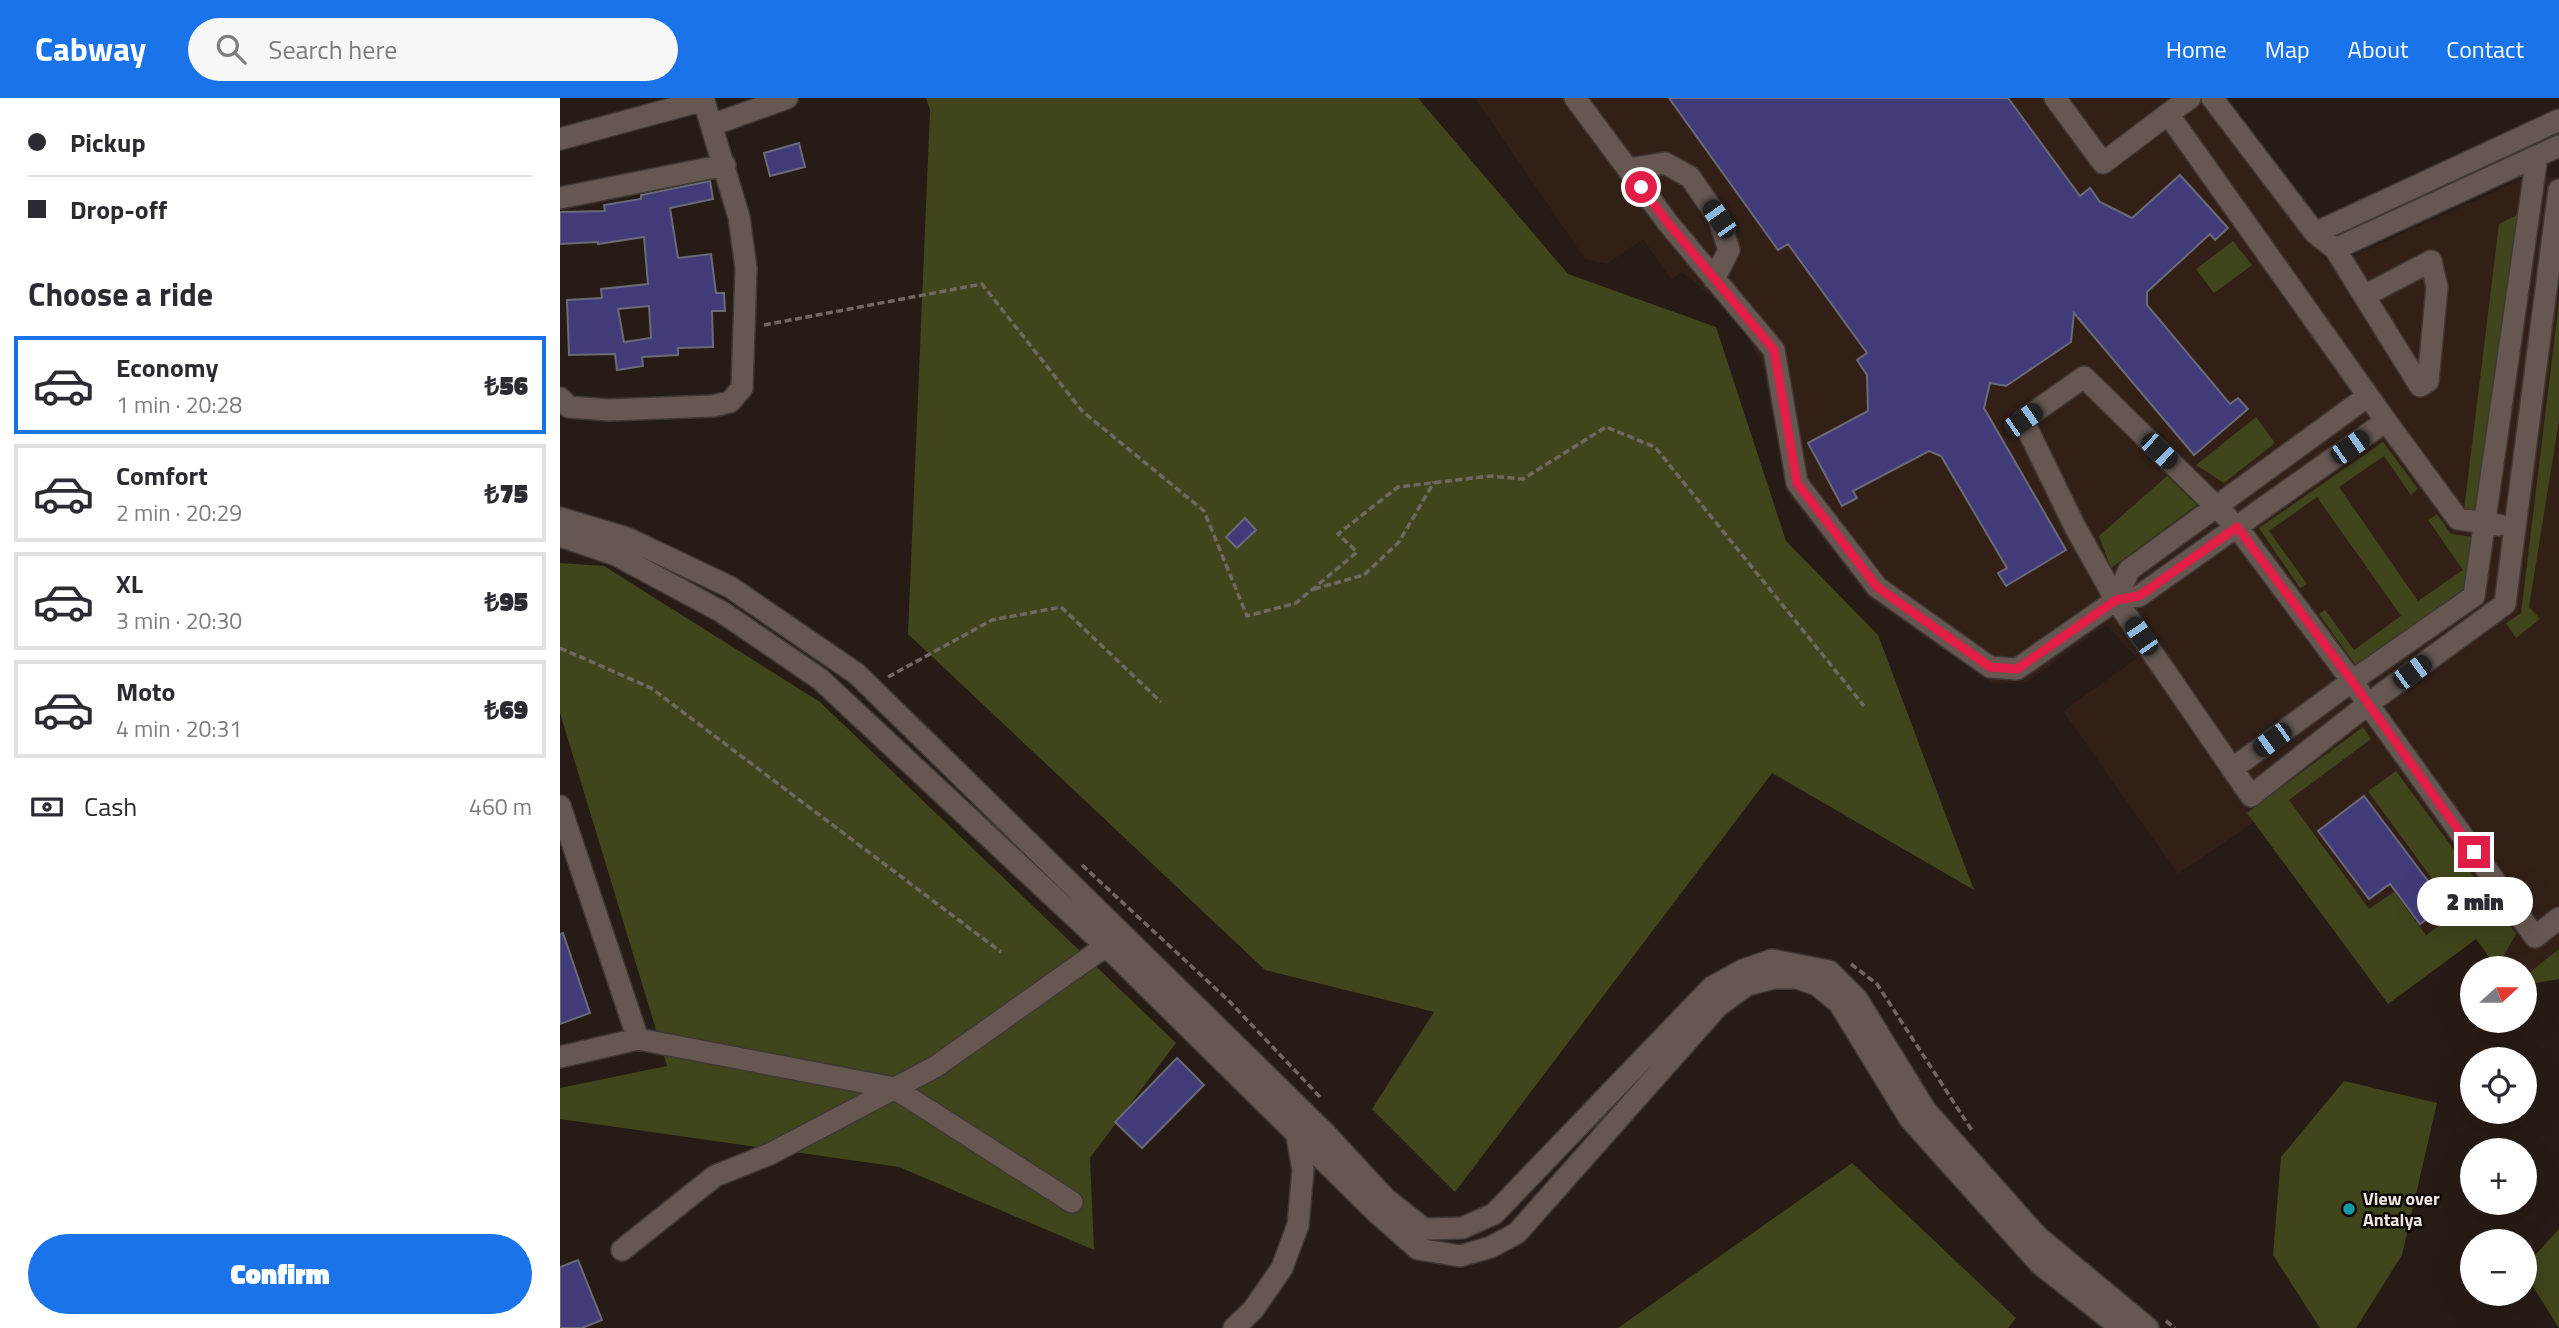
<!DOCTYPE html>
<html lang="en">
<head>
<meta charset="utf-8">
<style>
  :root { --surface:#fff; --page:#f7f7f7; --text:#2b2b33; --muted:#7c7c81; --line:#e1e1e2; --accent:#1a73e8 }
  body { margin:0; font-family:"Titillium Web",sans-serif; background:var(--page); color:var(--text); height:100vh; display:flex; flex-direction:column; font-size:26px; white-space:nowrap }
  * { box-sizing:border-box; margin:0 }
  p { font-size:23px; color:var(--muted) }
  .icon { flex:none; width:38px; height:38px; fill:none; stroke:currentColor; stroke-width:2; stroke-linecap:round; stroke-linejoin:round }
  .map { position:relative; flex:1; overflow:hidden }
  .side { display:flex; flex-direction:column; background:var(--surface); width:560px }
  .side>* { flex:none }
  .banner { display:grid; align-content:center; height:154px; padding:0 28px; background:var(--surface) }
  .needle { width:46px; rotate:69deg }
  .tools { position:absolute; left:1900px; top:858px; display:grid; gap:14px }
  .tools a { display:grid; place-items:center; width:77px; height:77px; border-radius:50%; background:var(--surface); box-shadow:0 7px 28px #0002; font-size:35px }
  .end { position:absolute; width:32px; height:32px; margin:-16px; border:9px solid #e11d48; background:#fff; box-shadow:0 0 0 4px #fff }
  .from { border-radius:50% }
  .bubble { position:absolute; height:49px; border-radius:24px; background:var(--surface); box-shadow:0 7px 28px #0002; font-size:23px; font-weight:800; line-height:49px; text-align:center }
  .car { position:absolute; width:21px; height:42px; margin:-21px -10px; border-radius:9px; box-shadow:0 0 5px 2px #0007; background:linear-gradient(#222 24%,#8ab4d8 0 40%,#222 0 76%,#8ab4d8 0 86%,#222 0) }
  .banner b { display:flex; align-items:center; gap:24px; height:66px; font-size:26px }
  .banner b+b { border-top:2px solid var(--line) }
  .banner i { width:18px; height:18px; background:var(--text) }
  ul { padding:0; list-style:none }
  li { display:flex; align-items:center; gap:21px; height:98px; margin:0 14px 10px; padding:0 14px; border:4px solid var(--line); border-radius:0px }
  li div { flex:1 }
  li b { display:block; font-size:26px }
  li em { font-style:normal; font-weight:800 }
  li.selected { border-color:var(--accent) }
  li>.icon { width:63px; height:63px; stroke-width:1.5 }
  h2 { padding:0 28px; font-size:32px; line-height:84px }
  .pay { display:flex; align-items:center; gap:18px; height:77px; padding:0 28px; font-size:26px }
  .pay p { margin-inline-start:auto }
  .cta { display:flex; gap:14px; margin-top:auto; padding:14px 28px }
  .cta a { flex:1; height:80px; border-radius:42px; background:var(--accent); color:#fff; font-size:28px; font-weight:800; line-height:80px; text-align:center }
  header { display:flex; align-items:center; gap:42px; box-sizing:border-box; height:98px; padding:0 35px; background:var(--accent); color:#fff }
  header strong { font-size:33px }
  nav { display:flex; gap:38px; margin-inline-start:auto; font-size:24px }
  .search { width:490px; height:63px; background:var(--page); display:flex; align-items:center; gap:18px; box-sizing:border-box; padding:0 24px; border-radius:38px; color:var(--muted); font-size:26px }
  main { display:flex; flex:1; min-height:0 }
  .map>svg:first-child { display:block }
  .built { fill:#322017 }
  .green { fill:#40451b }
  .building { fill:#413c79; stroke:#6a6a78; stroke-width:2; fill-rule:evenodd }
  .lines { fill:none; stroke-linecap:round; stroke-linejoin:round }
  .minor-casing { stroke:#403834; stroke-width:24 }
  .path { stroke:#726862; stroke-width:3.5; stroke-dasharray:7 3.5; stroke-linecap:butt }
  .minor { stroke:#665851; stroke-width:21 }
  .route { stroke:#e11d48; stroke-width:9 }
  .culture-dot { fill:#0f9aa8; stroke:#0c0705; stroke-width:2.5 }
  .labels { text-anchor:middle; stroke-width:5; stroke-linejoin:round; paint-order:stroke }
  .poi-label { font-size:18px; font-weight:bold; fill:#efe7e2; stroke:#0c0705; text-anchor:start }
</style>
</head>
<body>
<header>
<strong>Cabway</strong>
<div class="search"><svg class="icon" aria-label="search" viewBox="0 0 24 24"><circle cx="10" cy="10" r="6"/><path d="M15 15l6 6"/></svg>Search here</div>
<nav><a>Home</a><a>Map</a><a>About</a><a>Contact</a></nav>
</header>
<main>
<section class="side">
<div class="banner">
<b><i class="from"></i>Pickup</b>
<b><i></i>Drop-off</b>
</div>
<h2>Choose a ride</h2>
<ul>
<li class="selected"><svg class="icon" aria-label="car" viewBox="0 0 24 24"><path d="M5 17H2v-5l4-1 3-4h7l3 4 3 1v5h-3M9 17h6M6 11h13"/><circle cx="7" cy="17" r="2"/><circle cx="17" cy="17" r="2"/></svg><div><b>Economy</b><p>1 min · 20:28</p></div><em>₺56</em></li>
<li><svg class="icon" aria-label="car" viewBox="0 0 24 24"><path d="M5 17H2v-5l4-1 3-4h7l3 4 3 1v5h-3M9 17h6M6 11h13"/><circle cx="7" cy="17" r="2"/><circle cx="17" cy="17" r="2"/></svg><div><b>Comfort</b><p>2 min · 20:29</p></div><em>₺75</em></li>
<li><svg class="icon" aria-label="car" viewBox="0 0 24 24"><path d="M5 17H2v-5l4-1 3-4h7l3 4 3 1v5h-3M9 17h6M6 11h13"/><circle cx="7" cy="17" r="2"/><circle cx="17" cy="17" r="2"/></svg><div><b>XL</b><p>3 min · 20:30</p></div><em>₺95</em></li>
<li><svg class="icon" aria-label="car" viewBox="0 0 24 24"><path d="M5 17H2v-5l4-1 3-4h7l3 4 3 1v5h-3M9 17h6M6 11h13"/><circle cx="7" cy="17" r="2"/><circle cx="17" cy="17" r="2"/></svg><div><b>Moto</b><p>4 min · 20:31</p></div><em>₺69</em></li>
</ul>
<div class="pay"><svg class="icon" aria-label="cash" viewBox="0 0 24 24"><path d="M3 7h18v10H3z"/><circle cx="12" cy="12" r="2"/></svg>Cash<p>460 m</p></div>
<div class="cta"><a>Confirm</a></div>
</section>
<div class="map">
<svg width="1999" height="1230" viewBox="0 0 1999 1230">
  <rect width="100%" height="100%" fill="#271b15"/>
  <path class="built" d="M915 0H1643L1771 168 1964 80 1999 79V881L1965 887V870H1937L1916 841 1828 906 1694 724 1618 776 1503 613 1577 560 1546 527 1467 584 1434 586 1309 501 1226 393 1204 271 1179 221 1122 174 1111 181 1083 141 1047 166 1025 161Z"/>
  <path class="green" d="M366 0H858L1008 176 1156 229 1226 443 1318 537 1414 792 1212 675 895 1094 812 1011 874 914 705 872 348 536 370 12Z
    M1957 117 1919 414 1904 412 1939 126Z
    M1673 143 1692 167 1654 195 1636 171Z
    M1999 204V322L1969 509 1980 521 1956 540 1946 525 1961 515Z
    M1696 319 1715 345 1664 385 1636 367Z
    M1823 344 1858 391 1851 397 1824 358 1779 389 1858 503 1903 472 1868 422 1877 416 1891 436 1914 439 1906 490 1797 569 1759 516 1765 512 1794 552 1841 518 1757 399 1709 433 1747 486 1740 490 1699 430Z
    M1607 378 1637 407 1551 470 1539 438Z
    M0 465 44 468 260 604 616 945 530 1060 534 1152 339 1069 0 1021V990L107 968 0 615Z
    M1803 629 1811 641 1729 702 1809 811 1834 794 1866 837 1897 815 1808 693 1836 673 1956 836 1937 869 1916 841 1828 906 1687 715Z
    M1999 851V881L1965 887V878Z
    M1784 983 1877 1005 1842 1157 1796 1230H1760L1713 1157 1721 1059Z
    M1292 1065 1456 1220 1448 1230H1058Z
    M1999 1131V1230L1965 1176V1168Z"/>
  <path class="building" d="M1109 0H1448L1520 98 1530 90 1540 104 1572 120 1620 77 1668 130 1655 142 1650 136 1587 194V207L1670 306 1678 300 1688 311 1634 357 1514 215 1511 244 1446 288 1430 285 1424 310 1506 452 1446 488 1438 475 1447 470 1381 358 1369 353 1293 393 1297 400 1282 408 1248 345 1308 313 1307 277 1297 262 1307 255 1228 146 1218 152Z
    M239 45 245 69 210 78 204 55Z
    M150 83 153 101 110 110 118 160 151 156 156 195H164L165 213H152L153 249 118 250V257L82 259 83 268 57 272 55 256 9 257 7 202 42 200 41 191 88 186 84 139 38 146V144L0 146V114L45 113 44 107 81 101V97ZM89 208 91 240 64 244 58 211Z
    M685 420 696 432 677 450 666 439Z
    M1804 698 1886 807 1860 826 1830 786 1809 801 1758 733Z
    M3 835 30 915 0 926V836Z
    M617 960 644 987 582 1050 555 1024Z
    M18 1162 42 1222 22 1230H0V1169Z"/>
  <g class="lines">
    <defs>
      <path id="minor" d="M1015 0 1108 125 1214 252 1237 385 1317 489 1430 569 1457 571 1556 502 1579 498 1826 323 1608 16 1630 0
        M1495 0 1543 65 1608 16
        M1652 0 1755 135 1775 151 1999 48
        M152 27 227 0
        M0 41 144 2
        M1068 71 1105 65 1130 79 1159 121 1169 152 1154 181
        M1999 92 1945 506 1808 606 1691 698 1556 502 1515 429 1463 322 1524 279 1677 429 1792 583 1808 606 1975 839 1999 820
        M0 100 165 67
        M1755 135 1999 22
        M1775 151 1860 288 1868 283 1877 189 1871 163 1804 198
        M0 300 9 309 49 312 153 308 170 304 182 290 186 170 179 119 143 0
        M1826 323 1898 421 1939 427
        M0 420 67 440 170 489 297 576 764 1034 825 1100 864 1131 902 1130 934 1116 1152 889 1183 872 1212 862 1269 873 1297 901 1366 1013 1477 1138 1588 1230
        M0 438 56 457 162 514 260 581 546 848 816 1114 858 1151 900 1158 931 1149 957 1135 1158 908 1187 887 1214 880H1237L1257 887 1279 905 1350 1021 1480 1166 1561 1230
        M1556 502 1569 472 1808 298
        M1672 671 1792 583 1914 498 1977 58
        M0 708 78 941 334 990 512 1104
        M0 959 78 941
        M62 1152 155 1078 210 1056 375 969 546 848
        M674 1230 693 1212 722 1170 738 1127 743 1072 736 1033"/>
    </defs>
    <use href="#minor" class="minor-casing"/>
    <path class="path" d="M204 227 422 186 522 313 644 413 687 518 736 505 797 454 778 436 838 389 930 378 963 381 1046 329 1095 349 1304 608
      M754 491 804 477 839 444 874 384
      M0 550 91 590 441 854
      M328 579 432 522 501 509 601 604
      M522 767 669 903 762 1001
      M1291 866 1317 886 1413 1034
      M1606 1223 1615 1230"/>
    <use href="#minor" class="minor"/>
  </g>
  <g class="lines">
    <path class="route" d="M1081 89 1108 125 1214 252 1237 385 1317 489 1430 569 1457 571 1556 502 1579 498 1677 429 1792 583 1914 754"/>
  </g>
  <circle class="culture-dot" cx="1789" cy="1111" r="7"/>
  <g class="labels">
    <g class="poi-label">
      <text x="1803" y="1107">View over<tspan x="1803" dy="21">Antalya</tspan></text>
    </g>
  </g>
</svg>
<div class="tools">
<a><svg class="needle" viewBox="-14 -14 28 28"><path d="M0-13l5 13h-10z" fill="#e53935"/><path d="M0 13l5-13h-10z" fill="#7c7c81"/></svg></a>
<a><svg class="icon" aria-label="locate" viewBox="0 0 24 24"><circle cx="12" cy="12" r="6"/><path d="M12 2v4M12 18v4M2 12h4M18 12h4"/></svg></a>
<a>+</a>
<a>−</a>
</div>
<i class="end from" style="left:1081px;top:89px"></i>
<i class="end" style="left:1914px;top:754px"></i>
<div class="bubble" style="left:1857px;top:779px;width:116px">2 min</div>
<i class="car" style="left:1159px;top:121px;rotate:325deg"></i>
<i class="car" style="left:1463px;top:322px;rotate:55deg"></i>
<i class="car" style="left:1790px;top:349px;rotate:55deg"></i>
<i class="car" style="left:1599px;top:353px;rotate:134deg"></i>
<i class="car" style="left:1581px;top:538px;rotate:326deg"></i>
<i class="car" style="left:1852px;top:574px;rotate:54deg"></i>
<i class="car" style="left:1712px;top:642px;rotate:234deg"></i>
</div>
</main>
</body>
</html>
